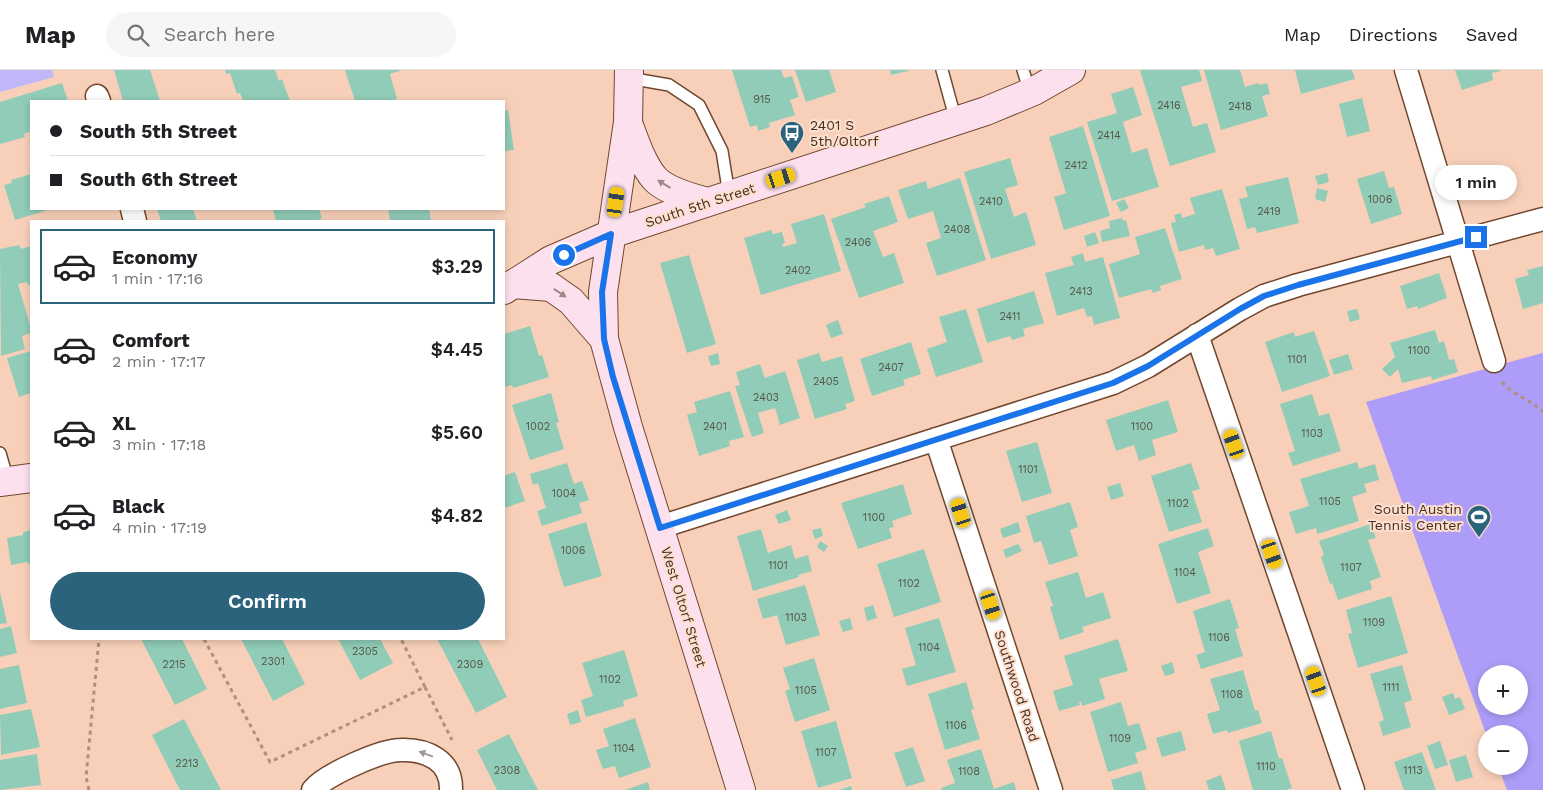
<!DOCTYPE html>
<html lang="en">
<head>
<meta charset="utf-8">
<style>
  :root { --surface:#fff; --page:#f6f6f6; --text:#202124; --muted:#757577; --line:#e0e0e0; --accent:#2b637d }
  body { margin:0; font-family:"Work Sans",sans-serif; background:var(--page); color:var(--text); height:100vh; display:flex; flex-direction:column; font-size:19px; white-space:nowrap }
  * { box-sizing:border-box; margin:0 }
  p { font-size:16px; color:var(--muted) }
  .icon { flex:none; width:28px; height:28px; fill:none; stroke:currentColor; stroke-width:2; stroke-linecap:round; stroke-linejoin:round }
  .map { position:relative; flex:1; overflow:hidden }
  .sheet { position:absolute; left:30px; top:150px; width:475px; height:420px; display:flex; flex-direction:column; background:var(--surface); border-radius:0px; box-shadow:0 2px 8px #0003 }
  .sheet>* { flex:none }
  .banner { position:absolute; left:30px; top:30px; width:475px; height:110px; border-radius:0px; box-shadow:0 2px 8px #0003; display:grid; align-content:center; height:110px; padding:0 20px; background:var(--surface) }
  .tools { position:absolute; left:1478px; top:595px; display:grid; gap:10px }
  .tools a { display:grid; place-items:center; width:50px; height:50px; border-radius:50%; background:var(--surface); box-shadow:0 2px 8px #0003; font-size:25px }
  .end { position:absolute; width:22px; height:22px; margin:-11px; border:6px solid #1a73e8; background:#fff; box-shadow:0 0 0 2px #fff }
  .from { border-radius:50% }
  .bubble { position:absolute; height:35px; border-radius:18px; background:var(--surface); box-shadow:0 2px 8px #0003; font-size:16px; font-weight:600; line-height:35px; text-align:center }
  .car { position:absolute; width:15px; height:30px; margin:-15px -8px; border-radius:6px; box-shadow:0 0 4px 1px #0007; background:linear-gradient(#f5c518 24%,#345 0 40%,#f5c518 0 76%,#345 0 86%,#f5c518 0) }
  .banner b { display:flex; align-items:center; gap:18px; height:48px; font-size:19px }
  .banner b+b { border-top:1px solid var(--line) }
  .banner i { width:12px; height:12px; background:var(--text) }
  ul { padding:9px 0 0; list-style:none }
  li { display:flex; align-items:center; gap:15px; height:75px; margin:0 10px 8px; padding:0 10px; border:2px solid transparent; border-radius:0px }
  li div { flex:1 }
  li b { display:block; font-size:19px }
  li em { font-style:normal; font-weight:600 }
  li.on { border-color:var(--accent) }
  li>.icon { width:45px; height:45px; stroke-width:1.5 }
  .cta { display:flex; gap:10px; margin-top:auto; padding:10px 20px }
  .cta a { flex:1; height:58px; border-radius:30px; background:var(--accent); color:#fff; font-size:20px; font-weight:600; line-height:58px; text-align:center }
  header { display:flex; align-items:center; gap:30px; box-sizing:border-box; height:70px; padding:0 25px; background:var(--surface); border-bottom:1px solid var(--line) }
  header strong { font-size:24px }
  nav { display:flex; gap:28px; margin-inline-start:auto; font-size:18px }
  .search { width:350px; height:45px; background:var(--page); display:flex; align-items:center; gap:12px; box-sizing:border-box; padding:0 18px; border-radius:28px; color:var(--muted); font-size:19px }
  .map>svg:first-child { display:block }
  .green { fill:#c1b7f8 }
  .forest { fill:#ad9df8; fill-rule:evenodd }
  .building { fill:#90ccb7 }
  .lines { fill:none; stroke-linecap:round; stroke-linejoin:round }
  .lane-casing { stroke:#71472e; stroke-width:14 }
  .street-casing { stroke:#71472e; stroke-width:25 }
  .secondary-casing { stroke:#71472e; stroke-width:30 }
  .path { stroke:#af907d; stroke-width:3; stroke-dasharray:4 4; stroke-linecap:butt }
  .lane { stroke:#fff; stroke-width:11 }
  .street { stroke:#fff; stroke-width:22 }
  .secondary { stroke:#fce0ed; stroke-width:28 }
  .oneway { fill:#9f8888 }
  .oneway2 { fill:#a09792 }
  .route { stroke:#1a73e8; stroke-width:6 }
  .labels { text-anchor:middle; stroke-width:4; stroke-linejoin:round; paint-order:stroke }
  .number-label { font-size:11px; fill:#565649 }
  .poi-label { font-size:14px; fill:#422f24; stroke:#fedfce; text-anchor:start }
  .street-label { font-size:14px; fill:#422f24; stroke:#fedfce }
</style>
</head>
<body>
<header>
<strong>Map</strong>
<div class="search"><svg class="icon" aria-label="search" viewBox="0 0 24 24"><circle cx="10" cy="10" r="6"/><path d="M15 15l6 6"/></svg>Search here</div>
<nav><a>Map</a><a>Directions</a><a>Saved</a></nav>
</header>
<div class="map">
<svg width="1543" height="720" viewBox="0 0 1543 720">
  <rect width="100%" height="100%" fill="#f8d0b9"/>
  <path class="green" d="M0 0H52L54 7 0 22Z"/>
  <path class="forest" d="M1542 283 1543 284V720H1507L1498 696H1519V664H1486L1366 332ZM1486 604H1519V636H1486Z"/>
  <path class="building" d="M114 0H150L160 31H123Z
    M225 0H275L279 11 282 9 290 31H243L240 23 237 24 230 3 226 4Z
    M345 0H402L390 4 397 29 389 31H355Z
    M732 0H781L784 8 792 6 799 27 790 30 795 45 769 53 770 57 758 61 757 55 750 57Z
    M795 0H829L836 22 806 32Z
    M890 0H908V1L891 5Z
    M1142 0H1199L1202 11 1181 17 1193 57 1207 53 1216 82 1170 96 1140 1Z
    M1204 0H1240L1245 17 1258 13 1259 15 1267 13 1270 24 1262 26 1268 46 1221 60Z
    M1295 0H1352L1355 9 1301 24Z
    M1455 0H1500V1L1492 3 1493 10 1462 20Z
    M62 13 68 31H31V61L24 64 25 67 0 74V32Z
    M1133 17 1142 45 1123 52 1132 83 1147 78 1159 117 1112 131 1087 52 1117 43 1111 24Z
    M1362 28 1370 61 1347 67 1339 34Z
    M508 40 514 80 504 81V41Z
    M1083 56 1110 146 1064 160 1054 127 1066 123 1049 67Z
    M1010 88 1018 115 1005 119 1014 147 1026 142 1036 175 991 189 964 102Z
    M1384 101 1389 118 1394 117 1402 144 1371 154 1357 109Z
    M1327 103 1329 112 1318 115 1315 106Z
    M31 104V139H51L15 150 4 115 12 113 11 110Z
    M1288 107 1299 153 1257 163 1255 157 1247 159 1239 129 1248 127 1245 117Z
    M960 108 986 190 937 206 926 173 941 168 933 141 908 149 898 120 926 111 928 119Z
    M1317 118 1328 121 1325 132 1315 129Z
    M1222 119 1240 179 1216 186 1213 178 1205 180 1204 175 1179 182 1171 153 1176 152 1174 145 1181 143 1182 148 1195 144 1190 128Z
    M889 126 898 152 873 161 883 187 894 183 904 213 859 228 831 149 866 137 864 134Z
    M1124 129 1129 138 1121 142 1116 133Z
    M157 139H193L197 151H161Z
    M276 139H319L322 148 319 149 320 151H276L273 140Z
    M388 139H429L431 151H390Z
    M824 144 841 201 761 225 744 168 771 160 773 164 782 162 785 173 782 174 783 177 797 173 791 154Z
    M1122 148 1123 151 1126 150 1130 166 1102 172 1100 161 1110 158 1109 151Z
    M1165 158 1182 209 1160 216 1161 220 1153 223 1151 219 1119 228 1109 194 1140 184 1135 167Z
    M1095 162 1099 173 1087 177 1084 166Z
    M19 175 21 179 31 176V214L28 215 27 212 18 214 31 258V263L22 266 25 279 1 286 0 179Z
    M1083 183 1085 192 1103 187 1120 248 1094 255 1092 246 1087 247 1084 238 1057 246 1045 203 1074 195 1071 187Z
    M689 185 716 274 687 283 660 193Z
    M1543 196V233L1523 239 1515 209 1529 205 1527 200Z
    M1439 203 1447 228 1418 239 1417 236 1407 239 1400 216Z
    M1034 221 1044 253 1023 259 1025 266 1012 270 1010 266 987 273 977 239Z
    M966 239 983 292 936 307 927 279 947 272 939 247Z
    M1357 239 1360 249 1350 252 1347 241Z
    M838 250 843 264 831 268 826 255Z
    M530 256 539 286 542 285 549 307 513 318 512 315 504 317V264Z
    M1435 260 1439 273 1444 271 1449 290 1454 289 1458 302 1432 310 1431 306 1402 313 1398 299 1390 307 1382 299 1395 287 1390 273Z
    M1314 261 1330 306 1282 322 1265 272 1294 262 1295 267Z
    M911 272 921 304 903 310 905 315 872 326 860 289Z
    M31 281V323L19 327 7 288Z
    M718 283 720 294 711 296 708 286Z
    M819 283 822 292 842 286 855 331 845 334 847 339 815 349 797 290Z
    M1348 284 1353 299 1334 305 1329 290Z
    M760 294 765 308 785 301 800 348 780 355 775 338 758 343 764 363 752 367 735 316 740 315 736 302Z
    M730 321 744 367 729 371 730 376 699 386 687 345 697 342 694 332Z
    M551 323 559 352 556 353 564 379 530 390 512 335Z
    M1312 324 1319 346 1329 343 1341 381 1293 396 1288 383 1295 381 1280 334Z
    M1168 330 1178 362 1152 370 1156 385 1139 391 1134 375 1116 381 1106 350Z
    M1037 372 1052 423 1022 432 1006 381Z
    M1357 392 1359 399 1375 394 1379 410 1364 414 1367 422 1352 427 1359 451 1317 464 1316 458 1296 464 1289 442 1309 436 1300 409Z
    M567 393 574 414 582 411 589 430 579 433 582 443 542 456 537 441 546 438 538 413 533 415 530 404Z
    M1191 393 1200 419 1192 421 1202 452 1169 462 1151 406Z
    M515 402 525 431 504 438V406Z
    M1120 413 1124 426 1111 430 1107 417Z
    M903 414 912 444 892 451 894 457 889 458 892 468 858 479 841 433Z
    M1070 432 1078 457 1070 460 1078 486 1049 495 1041 471 1034 473 1026 446Z
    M787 440 791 450 779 454 775 445Z
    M586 452 602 506 564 517 548 464Z
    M1018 452 1021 462 1003 468 1000 459Z
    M1371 454 1376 468 1368 470 1381 507 1370 511 1372 519 1338 530 1332 513 1330 514 1321 487 1324 485 1319 471Z
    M821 458 823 466 815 469 812 460Z
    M1208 458 1214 476 1198 482 1211 523 1177 534 1158 474Z
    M761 459 768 483 791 475 795 489 808 485 812 501 798 505 799 507 753 521 737 466Z
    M31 460V493L28 494 27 492 11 495 7 468 23 465V462Z
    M820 471 828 476 824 482 817 477Z
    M1018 474 1022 481 1006 488 1003 480Z
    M924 479 941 532 894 547 877 494Z
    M1078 502 1086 528 1103 522 1111 548 1082 557 1084 562 1060 570 1050 537 1053 536 1045 512Z
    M805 515 820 565 786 575 777 545 763 549 757 529Z
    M0 522 7 553 0 554Z
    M1391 526 1408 583 1358 598 1348 564 1352 563 1346 540Z
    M1230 529 1239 558 1235 559 1243 586 1201 599 1196 585 1205 582 1193 541Z
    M873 535 877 548 867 551 864 538Z
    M850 548 853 559 843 562 839 551Z
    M939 548 956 602 907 616 902 599 916 595 905 558Z
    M11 556 17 583 0 587V559Z
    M141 569H182L207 619 175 635Z
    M241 569H282L305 614 273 631Z
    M338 569H380L393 593 360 610Z
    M437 569H478L507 627 476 643Z
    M1118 569 1128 601 1099 609 1105 629 1082 636 1081 632H1079L1080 635 1059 641 1053 621 1073 615 1064 586Z
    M624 580 638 626 623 631 624 636 586 647 581 630 593 626 582 593Z
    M814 588 830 640 795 652 785 621 790 619 783 598Z
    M1172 592 1175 603 1165 606 1161 596Z
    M19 595 27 633 0 639V599Z
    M1402 595 1412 630 1404 633 1411 657 1383 666 1379 652 1384 650 1370 604Z
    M1243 600 1255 641 1258 640 1262 653 1228 663 1227 660 1213 664 1207 644 1220 640 1210 609Z
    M966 612 974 639 971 640 980 669 945 680 928 624Z
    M1453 623 1455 629 1460 627 1465 639 1449 645 1442 627Z
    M1121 632 1128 656 1139 653 1147 679 1135 683 1138 693 1108 702 1090 642Z
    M31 639 40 677 1 685 0 645Z
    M578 640 581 652 570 655 567 644Z
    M635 648 651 697 619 708 615 696 603 699 596 680 609 676 603 659Z
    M184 649 221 720H180L152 665Z
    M836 651 852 708 818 718 801 661Z
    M1181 661 1186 680 1162 687 1156 668Z
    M1271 661 1279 689 1282 688 1292 718 1286 720H1253L1239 671Z
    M509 664 538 720H497L477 680Z
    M1440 671 1448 695 1435 699 1427 676Z
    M913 677 925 711 906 717 894 683Z
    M981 679 994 719 1014 712 1016 720H942L941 718 955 713 947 690Z
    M1422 682 1436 720H1404L1394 692Z
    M37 684 41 715 0 720V690Z
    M1466 685 1473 707 1456 712 1449 690Z
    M1141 701 1146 720H1114L1111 710Z
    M1221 705 1226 720H1209L1206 711Z
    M648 712 650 720H625Z
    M851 716 852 720H839Z"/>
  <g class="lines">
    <defs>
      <path id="lane" d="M942 0 956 51
        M1023 0 1030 23
        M629 8 669 15 699 35 722 81 729 125
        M0 383 8 411"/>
      <path id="street" d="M1406 0 1494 291
        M97 26 99 31
        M132 139 135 151
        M1197 265 1353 720
        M936 369 1051 720
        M660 457 1113 313 1148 296 1240 239 1264 226 1298 215 1543 149
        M313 720C325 705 381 680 401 680 427 679 452 691 451 720"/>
      <path id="secondary" d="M629 0 628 52 603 222 604 269 628 357 741 720
        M628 53C635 71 642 94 655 109 667 121 692 128 708 132
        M513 214 551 217 571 231 604 269
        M504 220 551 190 611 164 986 41 1034 21 1071 0
        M0 412 31 408"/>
    </defs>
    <use href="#lane" class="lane-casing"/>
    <use href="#street" class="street-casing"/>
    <use href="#secondary" class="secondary-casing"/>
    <path class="path" d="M1502 312C1513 325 1531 330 1543 342
      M204 569 270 692 425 617 401 569
      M425 617 452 670
      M89 720 86 707 99 569"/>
    <use href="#lane" class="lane"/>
    <use href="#street" class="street"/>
    <use href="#secondary" class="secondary"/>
  </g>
  <defs><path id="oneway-solid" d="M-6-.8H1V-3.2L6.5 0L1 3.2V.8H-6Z" transform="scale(1.25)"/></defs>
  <g class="oneway">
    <use href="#oneway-solid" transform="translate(664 114) rotate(-149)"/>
    <use href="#oneway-solid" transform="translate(560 223) rotate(34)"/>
  </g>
  <use class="oneway2" href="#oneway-solid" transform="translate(426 684) rotate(-160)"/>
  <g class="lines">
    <path class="route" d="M564 185 611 164 602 222 604 269 613 307 660 458 1113 313 1148 296 1240 239 1264 226 1298 215 1476 167"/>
  </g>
  <defs>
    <symbol id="bus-pin" viewBox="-11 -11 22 30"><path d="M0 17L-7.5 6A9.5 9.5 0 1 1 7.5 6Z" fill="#2b637d" stroke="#fedfce"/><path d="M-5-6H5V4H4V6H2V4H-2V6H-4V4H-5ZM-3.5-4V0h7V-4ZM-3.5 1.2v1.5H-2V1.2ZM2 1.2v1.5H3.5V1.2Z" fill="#fff"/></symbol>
    <symbol id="stadium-pin" viewBox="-11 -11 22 30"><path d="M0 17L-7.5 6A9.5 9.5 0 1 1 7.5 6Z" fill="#2b637d" stroke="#fedfce"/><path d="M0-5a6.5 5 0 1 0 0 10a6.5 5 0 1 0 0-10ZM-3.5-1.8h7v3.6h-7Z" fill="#fff"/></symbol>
  </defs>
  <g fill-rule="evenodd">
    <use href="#bus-pin" x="778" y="49" width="28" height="38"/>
    <use href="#stadium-pin" x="1465" y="433" width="28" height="38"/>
  </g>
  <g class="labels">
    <g class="number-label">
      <text x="762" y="33">915</text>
      <text x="1169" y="39">2416</text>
      <text x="1240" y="40">2418</text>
      <text x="1109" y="69">2414</text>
      <text x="1076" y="99">2412</text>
      <text x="1380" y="133">1006</text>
      <text x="991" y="135">2410</text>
      <text x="1269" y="145">2419</text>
      <text x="957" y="163">2408</text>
      <text x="858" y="176">2406</text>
      <text x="798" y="204">2402</text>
      <text x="1081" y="225">2413</text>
      <text x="1010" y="250">2411</text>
      <text x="1419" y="284">1100</text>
      <text x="1297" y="293">1101</text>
      <text x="891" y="301">2407</text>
      <text x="826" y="315">2405</text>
      <text x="766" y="331">2403</text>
      <text x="538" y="360">1002</text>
      <text x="715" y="360">2401</text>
      <text x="1142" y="360">1100</text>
      <text x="1312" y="367">1103</text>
      <text x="1028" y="403">1101</text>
      <text x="564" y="427">1004</text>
      <text x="1330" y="435">1105</text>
      <text x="1178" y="437">1102</text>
      <text x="874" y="451">1100</text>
      <text x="573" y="484">1006</text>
      <text x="778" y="499">1101</text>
      <text x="1351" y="501">1107</text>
      <text x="1185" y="506">1104</text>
      <text x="909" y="517">1102</text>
      <text x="796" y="551">1103</text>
      <text x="1374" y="556">1109</text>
      <text x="1219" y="571">1106</text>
      <text x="929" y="581">1104</text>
      <text x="365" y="585">2305</text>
      <text x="273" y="595">2301</text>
      <text x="174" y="598">2215</text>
      <text x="470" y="598">2309</text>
      <text x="610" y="613">1102</text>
      <text x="1391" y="621">1111</text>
      <text x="806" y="624">1105</text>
      <text x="1232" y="628">1108</text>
      <text x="956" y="659">1106</text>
      <text x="1120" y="672">1109</text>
      <text x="624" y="682">1104</text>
      <text x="826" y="686">1107</text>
      <text x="187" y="697">2213</text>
      <text x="1266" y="700">1110</text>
      <text x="507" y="704">2308</text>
      <text x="1413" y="704">1113</text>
      <text x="969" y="705">1108</text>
    </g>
    <g class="poi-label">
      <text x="810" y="60">2401 S<tspan x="810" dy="16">5th/Oltorf</tspan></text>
      <text x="1462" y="444" text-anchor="end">South Austin<tspan x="1462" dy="16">Tennis Center</tspan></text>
    </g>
    <g class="street-label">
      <text transform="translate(700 135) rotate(-18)" y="5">South 5th Street</text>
      <text transform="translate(684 537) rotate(73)" y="5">West Oltorf Street</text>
      <text transform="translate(1017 616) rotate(72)" y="5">Southwood Road</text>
    </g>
  </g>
</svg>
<div class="tools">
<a>+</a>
<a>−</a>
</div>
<i class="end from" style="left:564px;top:185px"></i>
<i class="end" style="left:1476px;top:167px"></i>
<div class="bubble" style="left:1435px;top:95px;width:82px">1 min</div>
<i class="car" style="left:781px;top:108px;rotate:72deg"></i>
<i class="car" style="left:616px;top:132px;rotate:8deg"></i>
<i class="car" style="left:1234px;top:374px;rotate:341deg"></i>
<i class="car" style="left:961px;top:443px;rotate:342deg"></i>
<i class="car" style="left:1272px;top:484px;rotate:161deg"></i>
<i class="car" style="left:991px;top:535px;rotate:162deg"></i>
<i class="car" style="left:1316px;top:611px;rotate:341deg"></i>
<div class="banner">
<b><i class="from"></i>South 5th Street</b>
<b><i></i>South 6th Street</b>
</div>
<section class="sheet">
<ul>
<li class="on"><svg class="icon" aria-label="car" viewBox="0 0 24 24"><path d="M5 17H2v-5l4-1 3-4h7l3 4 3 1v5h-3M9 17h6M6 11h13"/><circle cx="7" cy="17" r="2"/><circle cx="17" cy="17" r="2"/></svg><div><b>Economy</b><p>1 min · 17:16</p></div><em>$3.29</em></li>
<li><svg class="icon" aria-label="car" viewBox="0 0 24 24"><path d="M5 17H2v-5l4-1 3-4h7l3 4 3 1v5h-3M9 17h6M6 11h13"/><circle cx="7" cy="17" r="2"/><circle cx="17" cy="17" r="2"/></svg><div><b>Comfort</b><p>2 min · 17:17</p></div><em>$4.45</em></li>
<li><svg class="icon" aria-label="car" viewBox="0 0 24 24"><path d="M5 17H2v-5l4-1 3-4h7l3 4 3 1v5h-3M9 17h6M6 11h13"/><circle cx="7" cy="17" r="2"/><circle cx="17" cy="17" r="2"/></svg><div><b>XL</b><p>3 min · 17:18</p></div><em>$5.60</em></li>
<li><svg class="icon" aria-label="car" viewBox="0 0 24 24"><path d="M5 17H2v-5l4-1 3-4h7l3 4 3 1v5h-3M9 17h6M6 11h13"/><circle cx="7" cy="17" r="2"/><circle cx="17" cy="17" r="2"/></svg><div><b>Black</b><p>4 min · 17:19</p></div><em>$4.82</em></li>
</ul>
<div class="cta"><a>Confirm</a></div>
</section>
</div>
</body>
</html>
